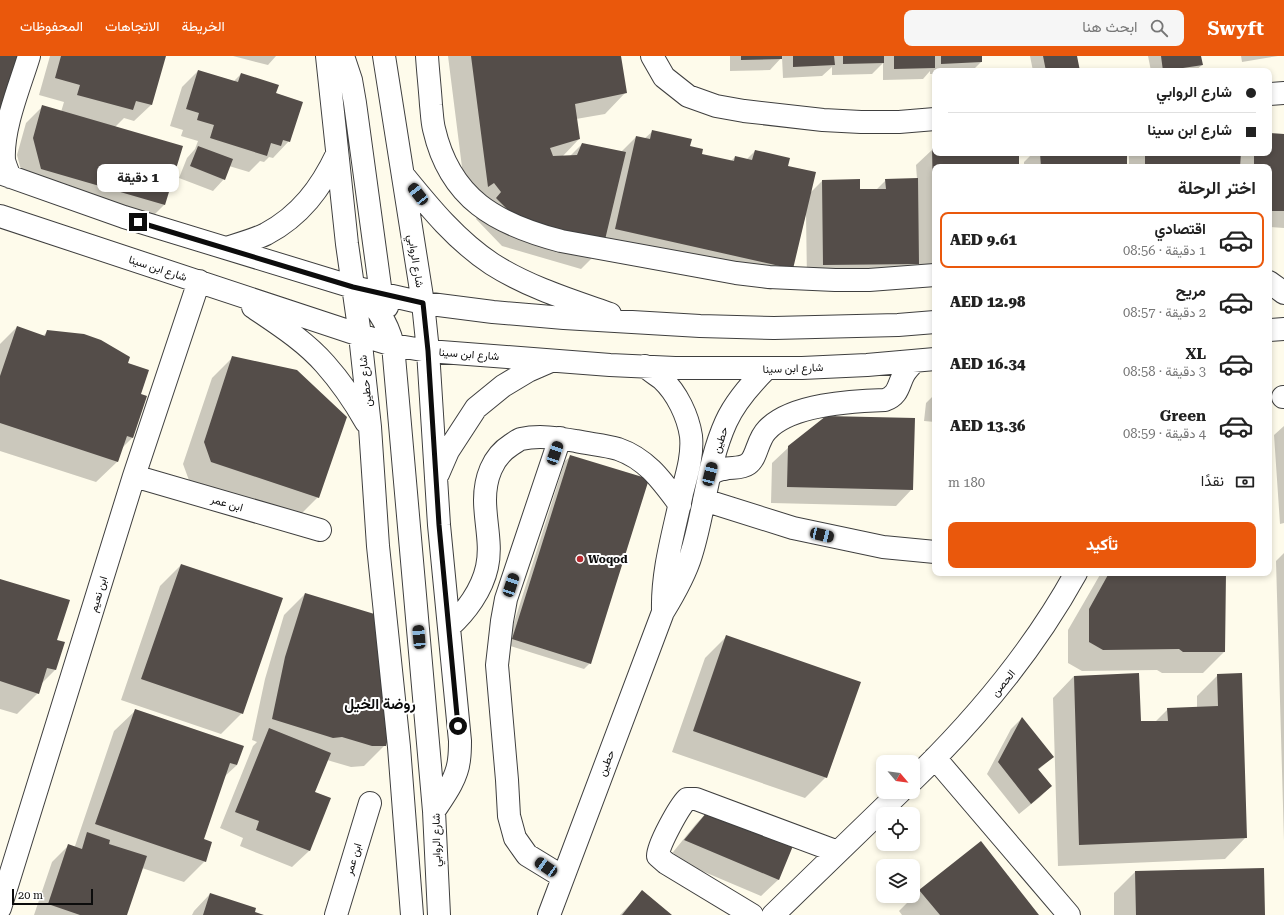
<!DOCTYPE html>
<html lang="ar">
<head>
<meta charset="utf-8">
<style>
  :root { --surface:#fff; --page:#f6f6f6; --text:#222; --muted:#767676; --line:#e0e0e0; --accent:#ea580c }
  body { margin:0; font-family:"Roboto Serif",Vazirmatn,serif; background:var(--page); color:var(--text); direction:rtl; height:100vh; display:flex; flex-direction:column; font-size:15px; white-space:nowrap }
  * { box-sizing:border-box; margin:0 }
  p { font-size:13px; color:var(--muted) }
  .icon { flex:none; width:22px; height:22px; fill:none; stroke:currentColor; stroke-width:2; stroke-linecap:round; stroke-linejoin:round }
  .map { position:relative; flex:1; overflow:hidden; direction:ltr }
  .side { position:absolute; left:932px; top:108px; width:340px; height:412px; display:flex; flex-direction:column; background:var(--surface); border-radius:8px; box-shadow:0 2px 6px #0003; direction:rtl }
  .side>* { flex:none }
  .banner { position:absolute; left:932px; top:12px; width:340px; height:88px; border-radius:8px; box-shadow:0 2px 6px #0003; direction:rtl; display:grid; align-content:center; height:88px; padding:0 16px; background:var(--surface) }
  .needle { width:26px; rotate:119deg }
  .controls { position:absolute; left:876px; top:699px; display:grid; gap:8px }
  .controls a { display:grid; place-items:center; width:44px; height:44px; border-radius:8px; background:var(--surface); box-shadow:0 2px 6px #0003; font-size:20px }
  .scale { position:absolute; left:12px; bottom:10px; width:81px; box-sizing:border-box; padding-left:4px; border:2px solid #0c0c0c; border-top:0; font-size:11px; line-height:14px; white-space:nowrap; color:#0c0c0c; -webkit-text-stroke:3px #fff; paint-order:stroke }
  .end { position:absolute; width:18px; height:18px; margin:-9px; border:5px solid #0c0c0c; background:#fff; box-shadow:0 0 0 2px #fff }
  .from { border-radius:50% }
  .bubble { position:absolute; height:28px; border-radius:8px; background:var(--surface); box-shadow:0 2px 6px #0003; font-size:13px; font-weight:800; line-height:28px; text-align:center; direction:rtl }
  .car { position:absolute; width:12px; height:24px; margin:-12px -6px; border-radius:5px; box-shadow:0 0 3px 1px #0007; background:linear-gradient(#222 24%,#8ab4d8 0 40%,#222 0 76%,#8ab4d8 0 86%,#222 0) }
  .banner b { display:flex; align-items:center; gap:14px; height:38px; font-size:15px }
  .banner b+b { border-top:1px solid var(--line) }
  .banner i { width:10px; height:10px; background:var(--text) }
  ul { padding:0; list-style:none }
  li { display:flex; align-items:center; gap:12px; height:56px; margin:0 8px 6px; padding:0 8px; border:2px solid transparent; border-radius:8px }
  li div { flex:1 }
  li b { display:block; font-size:15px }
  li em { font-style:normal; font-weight:800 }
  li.on { border-color:var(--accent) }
  li>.icon { width:36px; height:36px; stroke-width:1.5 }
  h2 { padding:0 16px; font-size:18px; line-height:48px }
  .pay { display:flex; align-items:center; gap:10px; height:44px; padding:0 16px; font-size:15px }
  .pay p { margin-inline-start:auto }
  .cta { display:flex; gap:8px; margin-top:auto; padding:8px 16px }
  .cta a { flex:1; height:46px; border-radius:8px; background:var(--accent); color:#fff; font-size:16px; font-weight:800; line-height:46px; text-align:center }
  header { display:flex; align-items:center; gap:24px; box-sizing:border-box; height:56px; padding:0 20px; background:var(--accent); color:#fff }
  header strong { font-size:19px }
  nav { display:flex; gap:22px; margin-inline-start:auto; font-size:14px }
  .search { width:280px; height:36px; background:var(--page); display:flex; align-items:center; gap:10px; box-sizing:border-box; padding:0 14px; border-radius:8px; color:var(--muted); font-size:15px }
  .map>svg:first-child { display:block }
  .shadow { fill:#0003 }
  .building { fill:#544d49 }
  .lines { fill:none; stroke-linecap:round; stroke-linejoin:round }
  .minor-casing { stroke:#3f3f3f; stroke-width:24 }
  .minor { stroke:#fff; stroke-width:22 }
  .route { stroke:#0c0c0c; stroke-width:5 }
  .poi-dot { fill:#b7292f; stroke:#fff; stroke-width:1.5 }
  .labels { text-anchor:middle; stroke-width:4; stroke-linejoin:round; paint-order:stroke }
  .street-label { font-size:11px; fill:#0c0c0c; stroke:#fff }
  .poi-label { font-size:11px; font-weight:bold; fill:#0c0c0c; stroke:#fff; text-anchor:start }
  .district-label { font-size:15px; font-weight:bold; fill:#0c0c0c; stroke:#fff }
</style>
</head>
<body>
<header>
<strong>Swyft</strong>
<div class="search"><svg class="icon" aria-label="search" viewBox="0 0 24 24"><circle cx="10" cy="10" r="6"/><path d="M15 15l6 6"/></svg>ابحث هنا</div>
<nav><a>الخريطة</a><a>الاتجاهات</a><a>المحفوظات</a></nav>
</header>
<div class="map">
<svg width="1284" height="859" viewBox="0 0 1284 859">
  <rect width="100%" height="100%" fill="#fefbeb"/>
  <path class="shadow" d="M50 0H165L151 49 134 65 124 62 115 71 164 149 148 165 25 129 17 99 26 67 43 50 61 56 64 46 39 39Z
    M233 0H276L268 9Z
    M448 0H620L626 36 605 58 576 63 579 83 562 101 570 100 582 88 621 96 636 81 644 83 653 75 689 90 701 99 731 105 735 101 746 104 755 95 787 111 810 137 823 124 859 134H876L886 124 917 123 916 109 933 93H935V97H1018V111H935V220L918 221V208L901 224 807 225 806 157 792 213 771 234 599 195 581 213 502 190 476 163 480 157 467 151Z
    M730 0H981V6L972 15H935V18H930V15L923 23 883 24V7L872 18 832 19V11L822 20 783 22 782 1 770 14 730 15Z
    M1030 0H1076L1079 15H1033Z
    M1148 0H1200L1202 9 1195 15H1151Z
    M1241 0H1278L1242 6Z
    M198 15 233 26 241 18 275 38 289 85 273 102 269 101 264 106 260 105 249 116 229 110 224 123 213 135 179 122 187 102 195 93 198 85 181 80 183 74 170 70 182 31Z
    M1269 78 1284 79V172L1269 171V111H1129V97H1269Z
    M1033 97H1126V111H1024V106Z
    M17 271 43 280 48 275 127 308 140 339 146 341 132 382 122 392 118 405 96 426 0 395V288Z
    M233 301 318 441 297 462 190 427 183 408 212 322Z
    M935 338V366L924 365 926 347Z
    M1284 370V467L1280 468 1274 379Z
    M789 391 912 433 896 450 771 447 772 407Z
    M571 400 590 607 584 613 507 589 565 405Z
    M935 437V457H932Z
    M1284 497V785L1276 505Z
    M181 509 242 657 221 678 121 644 160 530Z
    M1101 517H1225L1224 596 1203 617H1162L1157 614 1082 615 1068 607V574Z
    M0 524 56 584 55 614 41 628 38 637 17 658 0 653Z
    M305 538 385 689 364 710 351 711 327 704 314 736 330 742 309 795 292 811 240 790 243 782 220 772 253 690 257 686 252 684 265 623 284 559Z
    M726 581 826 721 805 742 672 696 705 602Z
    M1218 619 1246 781 1225 803 1058 810 1053 642 1074 620 1140 666H1155L1168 653 1197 652V640Z
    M136 654 237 709 224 721 203 783 205 805 184 826 142 812 126 859H34L52 806 68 790 73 791 75 790 114 675Z
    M1022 662 1053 701 1038 714 1051 730 1040 741 1019 758 987 718 1011 673Z
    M712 751 794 786 778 824 761 840 669 801 696 768Z
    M1135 816 1264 859H1114V837Z
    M920 834 1038 859H902L899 855Z
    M642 836 670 859H620Z
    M210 838 253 856 262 859H192L194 855Z"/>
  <path class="building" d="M0 0H21L0 58Z
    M61 0H166L152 49 136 45 133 54 77 39 80 29 55 22Z
    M471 0H621L627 37 575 48 580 83 550 92 553 100 577 99 582 87 626 96 603 192 523 169 496 142 501 136 494 127 488 131Z
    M741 0H782V3L741 4Z
    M793 0H834L835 9 793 11Z
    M843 0H884V7L843 8Z
    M894 0H935V12L894 13Z
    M941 0H982V6L941 8Z
    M1043 0H1077L1080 15H1046Z
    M1161 0H1201L1203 9 1163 15Z
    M198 14 238 26 241 17 279 29 276 37 303 46 290 86 283 84 281 90 271 87 267 100 210 82 214 69 197 64 199 57 186 53Z
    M42 49 183 90 165 149 41 113 33 82Z
    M652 74 692 83 690 90 703 93 702 98 734 105 735 100 752 104 755 94 790 102 788 110 816 116 793 213 615 173 636 80 650 83Z
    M1269 77 1284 78V155H1269V111H1254V97H1269Z
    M198 90 233 103 225 124 190 110Z
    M932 92H935V97H1019V111H935V191H934Z
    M1040 97H1127V111H1041Z
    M1145 97H1241L1240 111H1145Z
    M918 122 919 208 823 209 822 124 860 123V133H886L885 123Z
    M17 270 45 280 47 274 84 278 101 284 130 301 128 307 149 314 141 338 147 340 133 382 127 380 118 406 0 367V320Z
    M232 300 297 314 347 361 319 442 211 406 204 386Z
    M826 360 915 362 913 434 787 431 788 390Z
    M570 399 649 423 591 608 512 583Z
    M181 508 283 542 243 658 141 623Z
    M1109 517H1226L1225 596H1183L1179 593 1103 594 1089 586V553Z
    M0 523 70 544 57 584 65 586 56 614 47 612 39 638 0 625Z
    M305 537 381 560 387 686 386 690H372L342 681 333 682 272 663 285 601Z
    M726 579 861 626 827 722 693 675Z
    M1139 617 1141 665H1168L1167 652 1218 650 1217 618 1242 617 1247 782 1079 789 1074 620Z
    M135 653 244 690 237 709 230 707 204 783 212 786 206 806 95 768Z
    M1022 661 1054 701 1038 713 1052 730 1031 748 998 706Z
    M269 672 331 697 315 736 331 742 310 795 256 774 259 765 235 756Z
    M712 750 795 785 779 824 684 784Z
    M87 776 110 784 109 788 147 800 127 859H80L48 848 68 788 82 793Z
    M981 785 1039 859H940L919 834Z
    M1264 812 1265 859H1136L1135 815Z
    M642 834 672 859H622Z
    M210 837 256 852 255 856 264 859H203Z"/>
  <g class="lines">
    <defs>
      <path id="minor" d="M327 0 347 188 360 279 370 371 378 490 399 691 412 859
        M343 0 351 24 355 47 381 238 387 251
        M384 0 423 247 428 295 439 469 460 685C460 691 460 697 459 704 457 723 444 740 434 755
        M427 0C428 16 430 33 431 49 432 57 432 65 434 73 450 143 496 168 561 185L736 217 769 221 835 224H869L935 219
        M652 0 664 21 688 40 716 50 744 55 823 64 861 66H899L935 63
        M1269 38 1284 37
        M0 117 124 161 353 231 423 247 493 256 564 262 700 270 774 272 898 269 935 266
        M404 120C430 152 457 185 492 208 528 231 570 244 610 258
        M10 121C8 116 5 109 4 104 2 72 20 30 29 0
        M0 160 360 279 393 289 428 295 610 309 675 312H802L867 309 935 303
        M226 192C239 188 254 184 266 178 300 160 321 132 337 98
        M1269 226 1284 237
        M356 233C375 247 387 265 393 289L434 755 439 859
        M253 251C278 268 305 285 325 308 341 326 354 345 366 366
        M1269 274 1284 273
        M645 310C650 315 657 319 662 323 677 337 688 360 691 380 693 399 687 418 682 437 674 476 662 514 663 554
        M1283 341H1284
        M560 382 506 543 502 565 497 609 507 724 509 760 515 782 527 799 563 821
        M438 418 448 395 476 352 503 330 528 315 551 305
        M710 418C715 416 719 413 724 413 732 411 741 413 748 408 757 402 757 384 767 374 791 348 852 345 885 344 899 339 898 329 904 318 907 313 911 309 915 305
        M134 420 320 474
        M704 444 793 472 883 491 935 496
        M449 571C466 556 482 534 487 511 492 489 485 466 485 444 485 423 492 401 511 389 514 387 518 384 521 383 539 379 558 382 576 385 589 388 605 389 618 393 647 403 662 425 680 449
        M935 702 1069 859
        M913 724C977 662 1033 595 1076 517
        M0 852 134 420 199 225
        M336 859 370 747
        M549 859 663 556C674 538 685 519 691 499 705 455 707 408 726 366 735 346 750 329 766 313
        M752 859 666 807 658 800C658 789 679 751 687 743H696L838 796
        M773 859 900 736"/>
    </defs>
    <use href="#minor" class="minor-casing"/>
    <use href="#minor" class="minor"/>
  </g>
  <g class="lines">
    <path class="route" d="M138 166 353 231 423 247 428 295 439 469 458 670"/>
  </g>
  <circle class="poi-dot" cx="580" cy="503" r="4"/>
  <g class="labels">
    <g class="street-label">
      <text transform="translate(416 205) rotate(81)" y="4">شارع الروابي</text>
      <text transform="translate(158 212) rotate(18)" y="4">شارع ابن سينا</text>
      <text transform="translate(469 298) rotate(4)" y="4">شارع ابن سينا</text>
      <text transform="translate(793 312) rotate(-2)" y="4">شارع ابن سينا</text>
      <text transform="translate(365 325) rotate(-96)" y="4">شارع حطين</text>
      <text transform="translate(720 384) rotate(-72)" y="4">حطين</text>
      <text transform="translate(227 447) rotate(16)" y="4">ابن عمر</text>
      <text transform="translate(98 538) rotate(-73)" y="4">ابن نعيم</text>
      <text transform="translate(1003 627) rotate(-51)" y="4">الحصن</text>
      <text transform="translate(606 707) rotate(-69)" y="4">حطين</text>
      <text transform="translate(436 784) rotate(-91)" y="4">شارع الروابي</text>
      <text transform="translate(353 803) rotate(-73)" y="4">ابن عمر</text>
    </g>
    <g class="poi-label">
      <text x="588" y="507">Woqod</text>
    </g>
    <g class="district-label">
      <text x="380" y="653">روضة الخيل</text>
    </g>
  </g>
</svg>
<div class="controls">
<a><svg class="needle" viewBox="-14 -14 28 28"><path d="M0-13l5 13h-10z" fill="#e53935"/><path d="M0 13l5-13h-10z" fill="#767676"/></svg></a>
<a><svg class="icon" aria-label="locate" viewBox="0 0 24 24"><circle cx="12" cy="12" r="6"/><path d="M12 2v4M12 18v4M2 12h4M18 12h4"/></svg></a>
<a><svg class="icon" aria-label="layers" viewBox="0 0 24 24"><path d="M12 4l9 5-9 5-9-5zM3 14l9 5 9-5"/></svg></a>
</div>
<div class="scale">20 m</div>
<i class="end from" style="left:458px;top:670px"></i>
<i class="end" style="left:138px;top:166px"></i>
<div class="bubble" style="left:97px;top:108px;width:82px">1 دقيقة</div>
<i class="car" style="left:418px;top:138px;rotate:322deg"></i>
<i class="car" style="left:555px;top:397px;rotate:19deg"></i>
<i class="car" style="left:710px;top:418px;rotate:14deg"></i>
<i class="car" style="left:822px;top:479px;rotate:103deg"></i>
<i class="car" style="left:511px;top:529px;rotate:18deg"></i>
<i class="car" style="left:419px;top:581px;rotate:355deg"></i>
<i class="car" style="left:546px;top:811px;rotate:304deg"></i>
<div class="banner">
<b><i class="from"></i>شارع الروابي</b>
<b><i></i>شارع ابن سينا</b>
</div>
<section class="side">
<h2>اختر الرحلة</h2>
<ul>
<li class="on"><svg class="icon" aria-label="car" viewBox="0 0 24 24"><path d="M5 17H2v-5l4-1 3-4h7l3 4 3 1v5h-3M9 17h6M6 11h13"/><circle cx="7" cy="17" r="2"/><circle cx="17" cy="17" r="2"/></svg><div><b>اقتصادي</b><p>1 دقيقة · 08:56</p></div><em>AED 9.61</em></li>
<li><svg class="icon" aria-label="car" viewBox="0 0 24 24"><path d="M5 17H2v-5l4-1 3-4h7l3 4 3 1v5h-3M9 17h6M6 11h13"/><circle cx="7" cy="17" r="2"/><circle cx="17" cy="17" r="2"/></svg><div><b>مريح</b><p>2 دقيقة · 08:57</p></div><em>AED 12.98</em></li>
<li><svg class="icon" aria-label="car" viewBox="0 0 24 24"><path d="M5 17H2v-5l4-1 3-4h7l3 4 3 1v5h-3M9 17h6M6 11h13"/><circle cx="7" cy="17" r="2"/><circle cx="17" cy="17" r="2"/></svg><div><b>XL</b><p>3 دقيقة · 08:58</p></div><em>AED 16.34</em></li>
<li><svg class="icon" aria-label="car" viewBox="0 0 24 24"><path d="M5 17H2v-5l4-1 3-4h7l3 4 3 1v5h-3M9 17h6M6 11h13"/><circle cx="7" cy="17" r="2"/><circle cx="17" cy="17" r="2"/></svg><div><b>Green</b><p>4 دقيقة · 08:59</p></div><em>AED 13.36</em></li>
</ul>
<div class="pay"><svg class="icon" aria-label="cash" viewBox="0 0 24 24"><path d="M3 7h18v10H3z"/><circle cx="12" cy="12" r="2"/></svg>نقدًا<p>180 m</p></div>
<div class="cta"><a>تأكيد</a></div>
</section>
</div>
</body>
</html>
